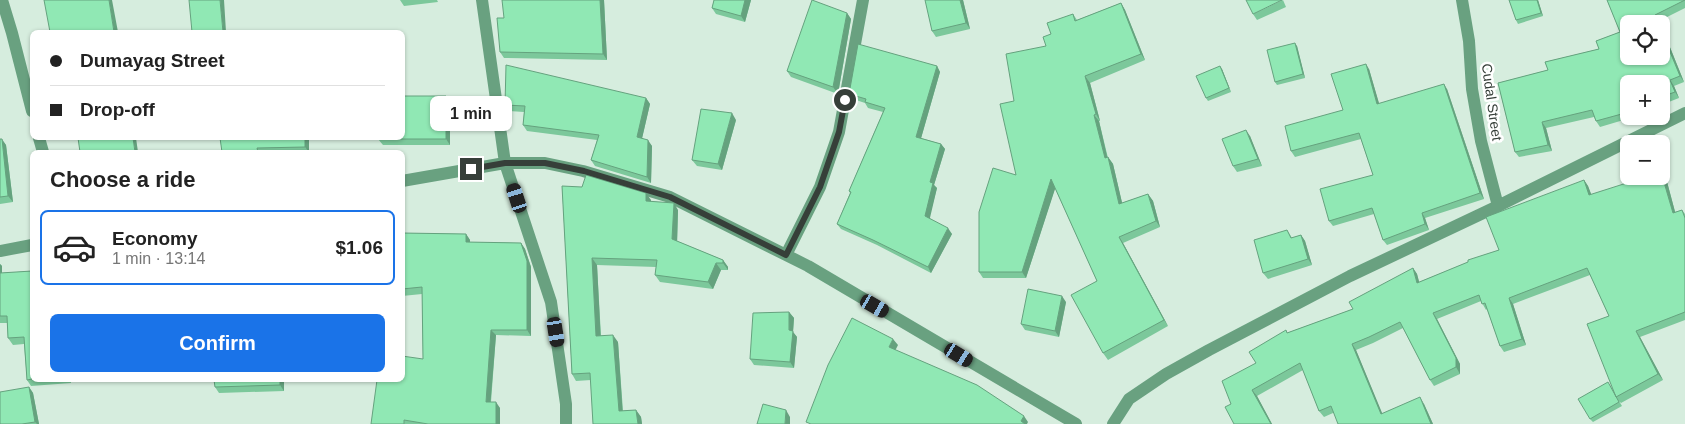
<!DOCTYPE html>
<html lang="en">
<head>
<meta charset="utf-8">
<style>
  :root { --surface:#fff; --page:#f6f6f6; --text:#222; --muted:#767676; --line:#e0e0e0; --accent:#1a73e8 }
  body { margin:0; font-family:Arial,sans-serif; background:var(--page); color:var(--text); height:100vh; display:flex; flex-direction:column; font-size:19px; white-space:nowrap }
  * { box-sizing:border-box; margin:0 }
  p { font-size:16px; color:var(--muted) }
  .icon { flex:none; width:28px; height:28px; fill:none; stroke:currentColor; stroke-width:2; stroke-linecap:round; stroke-linejoin:round }
  .map { position:relative; flex:1; overflow:hidden }
  .panel { position:absolute; left:30px; top:150px; width:375px; height:232px; display:flex; flex-direction:column; background:var(--surface); border-radius:8px; box-shadow:0 1px 4px #0004 }
  .panel>* { flex:none }
  .guide { position:absolute; left:30px; top:30px; width:375px; height:110px; border-radius:8px; box-shadow:0 1px 4px #0004; display:grid; align-content:center; height:110px; padding:0 20px; background:var(--surface) }
  .fabs { position:absolute; left:1620px; top:15px; display:grid; gap:10px }
  .fabs a { display:grid; place-items:center; width:50px; height:50px; border-radius:8px; background:var(--surface); box-shadow:0 1px 4px #0004; font-size:25px }
  .end { position:absolute; width:22px; height:22px; margin:-11px; border:6px solid #363f39; background:#fff; box-shadow:0 0 0 2px #fff }
  .from { border-radius:50% }
  .bubble { position:absolute; height:35px; border-radius:8px; background:var(--surface); box-shadow:0 1px 4px #0004; font-size:16px; font-weight:800; line-height:35px; text-align:center }
  .car { position:absolute; width:15px; height:30px; margin:-15px -8px; border-radius:6px; box-shadow:0 0 4px 1px #0007; background:linear-gradient(#222 24%,#8ab4d8 0 40%,#222 0 76%,#8ab4d8 0 86%,#222 0) }
  .guide b { display:flex; align-items:center; gap:18px; height:48px; font-size:19px }
  .guide b+b { border-top:1px solid var(--line) }
  .guide i { width:12px; height:12px; background:var(--text) }
  ul { padding:0; list-style:none }
  li { display:flex; align-items:center; gap:15px; height:75px; margin:0 10px 8px; padding:0 10px; border:2px solid transparent; border-radius:8px }
  li div { flex:1 }
  li b { display:block; font-size:19px }
  li em { font-style:normal; font-weight:800 }
  li.on { border-color:var(--accent) }
  li>.icon { width:45px; height:45px; stroke-width:1.5 }
  h2 { padding:0 20px; font-size:22px; line-height:60px }
  .primary-button { display:flex; gap:10px; margin-top:auto; padding:10px 20px }
  .primary-button a { flex:1; height:58px; border-radius:8px; background:var(--accent); color:#fff; font-size:20px; font-weight:800; line-height:58px; text-align:center }
  .map>svg:first-child { display:block }
  .lines { fill:none; stroke-linecap:round; stroke-linejoin:round }
  .minor { stroke:#69a180; stroke-width:12 }
  .wall { fill:#7cc89b }
  .shaded-wall { fill:#65a27e }
  .building { fill:#90e8b4; stroke:#65a27e }
  .route { stroke:#363f39; stroke-width:6 }
  .labels { text-anchor:middle; stroke-width:5; stroke-linejoin:round; paint-order:stroke }
  .street-label { font-size:14px; fill:#363f39; stroke:#fff }
</style>
</head>
<body>
<div class="map">
<svg width="1685" height="424" viewBox="0 0 1685 424">
  <rect width="100%" height="100%" fill="#d6edde"/>
  <g class="lines">
    <path class="minor" d="M2 0 12 33 32 111
      M482 0 505 163 551 302 566 404V424
      M1462 0 1469 41 1472 89 1481 141 1498 206
      M39 138 43 152
      M402 181 505 163H545L583 171 670 197 808 266 1076 424
      M0 251 32 245
      M786 255 820 187 839 132 863 0
      M1113 424 1129 399 1166 374 1209 350 1350 276 1498 206 1685 113"/>
  </g>
  <path class="wall" d="M400 0H437L438 2 404 6Z
    M604 0 607 60 504 58 500 52 504 18Z
    M714 0H751L745 22 716 14 712 8Z
    M963 0 970 29 936 37 932 31Z
    M1283 0 1286 7 1257 20 1253 14Z
    M1509 0H1538L1543 16 1518 24 1516 20Z
    M1607 0H1685V8L1659 21 1661 24H1629V56H1661V25L1684 82 1674 86 1679 98 1661 105V84H1629V116H1637L1600 127 1596 121 1594 117 1546 128 1552 151 1519 157 1515 152 1498 83 1548 70 1545 62 1599 49 1596 41 1620 32Z
    M1121 3 1125 10 1145 60 1090 83 1100 121H1099L1108 158V157L1113 164 1122 203 1148 194 1153 201 1160 227 1123 243 1168 326 1108 360 1103 353 1097 281 1055 188 1026 278H983L979 272 1016 175 1014 101 1046 46 1051 34 1073 14 1077 20Z
    M847 13 851 19 838 94 791 77 787 71Z
    M1297 46 1305 78 1277 85 1275 82Z
    M937 66 940 72 921 138 941 144 945 149 934 185 937 188 929 218 952 234 931 273 877 245 841 229 837 224 850 193 849 191 883 112 868 108 865 103 853 99 849 94Z
    M1222 69 1231 92 1208 101 1206 98Z
    M1369 69 1379 104 1447 89 1484 199 1425 218 1429 230 1387 245 1383 240 1374 214 1333 226 1329 221 1373 175 1361 139 1295 157 1291 151 1343 110Z
    M646 98 650 104 642 138 652 146 651 183 595 166 591 160 597 140 527 131 523 125 524 112 509 111 505 105Z
    M450 102V145H383L378 139Z
    M736 120 722 170 697 166 692 160Z
    M1250 136 1262 166 1237 172 1233 166Z
    M220 138H309V152H222Z
    M0 139 6 145 13 202 0 204Z
    M1666 178 1675 212 1682 210 1685 214V320L1640 337 1663 380 1621 403 1619 401 1622 406 1593 422 1590 419 1610 385 1615 394 1609 316 1590 275 1513 304 1526 345 1504 352 1500 346 1487 309 1486 310 1481 301 1437 319 1460 364V374L1434 386 1430 380 1403 328 1373 343 1356 350 1382 414 1424 404 1433 424 1333 413 1324 417 1319 411 1303 370 1257 396 1272 424H1234L1231 404 1256 363 1287 333 1353 309 1413 268 1417 274 1419 282 1499 250 1584 180 1588 186 1591 195Z
    M562 186 651 200V201L678 210 677 241 723 260 728 267V270H721L713 289 660 282 655 275 656 267 597 265 601 336 618 342 623 411 636 410 641 417 642 424H593L591 380 576 381 572 374Z
    M1287 230 1292 238 1301 235 1305 241 1312 265 1268 279 1263 273Z
    M402 233 466 234 470 240V242L521 243 525 249 531 267V336L496 335 491 402 500 408V424H371L423 359 422 294 402 296Z
    M0 264 2 266V273L32 271V380H71V383L31 386 27 380 24 344 13 345 8 338 7 323H0Z
    M1066 302 1059 337 1025 330 1021 324Z
    M789 312 794 318 793 332 797 337 794 368 754 365 750 359Z
    M143 380H203L144 381Z
    M214 380H284V391L219 393 215 387Z
    M29 387 33 393 39 424H0Z"/>
  <path class="shaded-wall" d="M109 0H112L118 32H114Z
    M220 0H224L226 32H223Z
    M600 0H604L607 60 603 54Z
    M745 0H751L745 22 741 16Z
    M960 0H963L970 29 966 23Z
    M1537 0H1538L1543 16 1541 13Z
    M1121 3 1125 10 1145 60 1141 54Z
    M847 13 851 19 838 94 833 87Z
    M1661 25 1684 82 1680 76 1661 30Z
    M1295 43 1297 46 1305 78 1303 74Z
    M1366 64 1369 69 1381 110 1377 104Z
    M937 66 940 72 920 142 916 137Z
    M1220 66 1222 69 1231 92 1229 88Z
    M1085 76 1090 83 1100 121 1096 114Z
    M1670 80 1674 86 1679 98 1675 92Z
    M1444 84 1447 89 1484 199 1480 193Z
    M446 96 450 102V145L446 139Z
    M646 98 650 104 641 143 637 137Z
    M732 113 736 120 722 170 718 164Z
    M1094 115 1099 121 1109 165 1105 158Z
    M1542 122 1546 128 1552 151 1548 145Z
    M1246 130 1250 136 1262 166 1258 159Z
    M133 138H136L138 152H135Z
    M305 138H309V152L305 147Z
    M2 139 6 145 13 202 8 196Z
    M648 140 652 146 651 183 647 177Z
    M941 144 945 149 934 185 937 188 929 222 925 216 930 182Z
    M1108 157 1113 164 1124 211 1119 204Z
    M1661 172 1666 178 1677 219 1673 213Z
    M1051 179 1056 186 1026 278 1022 272Z
    M1584 180 1588 186 1594 201 1589 195Z
    M646 193 651 200V208L646 201Z
    M1148 194 1153 201 1160 227 1156 221Z
    M674 203 678 210 677 246 672 239Z
    M1422 213 1425 218 1429 230 1425 224Z
    M948 228 952 234 931 273 928 267Z
    M466 234 470 240V248L466 242Z
    M1301 235 1305 241 1312 265 1308 259Z
    M1119 237 1123 243 1168 326 1164 320Z
    M521 243 525 249 531 267V336L527 330Z
    M592 258 597 265 601 343 596 336Z
    M723 260 728 267V270L723 263Z
    M716 263 721 270 713 289 708 282Z
    M0 264 2 266V280L0 276Z
    M1413 268 1417 274 1421 289 1417 283Z
    M1062 296 1066 302 1059 337 1055 331Z
    M1509 298 1513 304 1526 345 1522 339Z
    M789 312 794 318 793 332 797 337 794 368 790 362Z
    M1433 313 1437 319 1460 364V374L1456 367Z
    M491 330 496 335 490 408 486 402Z
    M1636 331 1640 337 1663 380 1658 374Z
    M613 335 618 342 623 418 619 411Z
    M893 339 898 345 894 353 889 347Z
    M1352 344 1356 350 1385 420 1381 414Z
    M280 380H284V391L280 385Z
    M29 387 33 393 39 424H37L35 422Z
    M1252 390 1257 396 1272 424H1271Z
    M1420 397 1424 404 1433 424H1431Z
    M496 402 500 408V424H496Z
    M636 410 641 417 642 424H638Z
    M786 410 790 417V424H785Z
    M1024 416 1028 422 1027 424H1023L1021 421Z"/>
  <path class="building" d="M44 0H109L114 32H50Z
    M189 0H220L223 32H192Z
    M502 0H600L603 54 500 52 497 18H504Z
    M714 0H745L741 16 712 8Z
    M812 0 847 13 833 87 787 71Z
    M925 0H960L966 23 932 31Z
    M1246 0H1282L1253 14Z
    M1509 0H1537L1541 13 1516 20Z
    M1607 0H1685L1655 15 1659 24H1629V56H1661V30L1680 76 1670 80 1675 92 1661 97V84H1629V112L1596 121 1592 110 1542 122 1548 145 1515 152 1498 83 1548 70 1545 62 1599 49 1596 41 1620 32Z
    M1121 3 1141 54 1085 76 1096 114 1094 115 1105 158 1108 157 1119 204 1148 194 1156 221 1119 237 1164 320 1103 353 1071 295 1097 281 1051 179 1022 272H979V212L993 168 1016 175 1000 104 1014 101 1006 54 1046 46 1043 37 1051 34 1047 23 1073 14 1075 21Z
    M1295 43 1303 74 1275 82 1267 50Z
    M858 44 937 66 916 137 941 144 930 182 933 183 925 216 948 228 928 267 873 240 837 224 851 192 849 191 885 108 865 102 866 99 849 94Z
    M1366 64 1377 104 1444 84 1480 193 1422 213 1425 224 1383 240 1372 208 1329 221 1320 189 1373 175 1359 133 1291 151 1285 126 1343 110 1331 74Z
    M506 65 646 98 637 137 648 140 647 177 591 160 599 135 523 125 525 106 505 105Z
    M1220 66 1229 88 1206 98 1196 76Z
    M402 96H446V139H378V138H402Z
    M701 109 732 113 718 164 692 160Z
    M1246 130 1258 159 1233 166 1222 139Z
    M78 138H133L135 152H80Z
    M220 138H305V147L257 148 258 152H222Z
    M0 139H2L8 196 0 197Z
    M1661 172 1673 213 1682 210 1685 218V312L1636 331 1658 374 1616 397 1587 324 1609 316 1587 268 1509 298 1522 339 1500 346 1485 303 1482 304 1479 295 1433 313 1456 358V367L1430 380 1400 322 1369 337 1352 344 1381 414 1420 397 1431 424H1338L1331 406 1319 411 1300 363 1252 390 1271 424H1234L1225 407 1231 404 1222 381 1256 363 1249 352 1286 330 1287 333 1353 309 1349 302 1413 268 1417 283 1468 262V260L1499 250 1486 217 1584 180 1589 195 1633 181V180L1646 176H1661Z
    M586 175 646 193V201L674 203 672 239 723 260V263H716L708 282 655 275 657 260 592 258 596 336 613 335 619 411 636 410 638 424H593L590 373 572 374 562 186 582 187Z
    M1287 230 1291 238 1301 235 1308 259 1263 273 1254 240Z
    M402 233 466 234V242L521 243 527 261V330H491L486 402H496V424H428L404 420V424H371L377 380H402V356L423 359 422 287 402 289Z
    M32 271V379L27 380 24 337 8 338 7 316H0V273Z
    M1028 289 1062 296 1055 331 1021 324Z
    M789 312V330L793 331 790 362 750 359 753 313Z
    M852 318 893 339 889 347 977 385 1024 416 1021 421 1025 424H811L806 422 828 365Z
    M214 380H280V385L215 387Z
    M1608 382 1619 402 1590 419 1578 399Z
    M29 387 35 422 22 424H0V392Z
    M763 404 786 410 785 424H757Z"/>
  <g class="lines">
    <path class="route" d="M471 169 505 163H545L584 171 670 197 786 255 820 187 839 132 845 100"/>
  </g>
  <g class="labels">
    <g class="street-label">
      <text transform="translate(1492 102) rotate(82)" y="5">Cudal Street</text>
    </g>
  </g>
</svg>
<div class="fabs">
<a><svg class="icon" aria-label="locate" viewBox="0 0 24 24"><circle cx="12" cy="12" r="6"/><path d="M12 2v4M12 18v4M2 12h4M18 12h4"/></svg></a>
<a>+</a>
<a>−</a>
</div>
<i class="end from" style="left:845px;top:100px"></i>
<i class="end" style="left:471px;top:169px"></i>
<div class="bubble" style="left:430px;top:96px;width:82px">1 min</div>
<i class="car" style="left:517px;top:198px;rotate:342deg"></i>
<i class="car" style="left:875px;top:306px;rotate:120deg"></i>
<i class="car" style="left:556px;top:332px;rotate:171deg"></i>
<i class="car" style="left:959px;top:355px;rotate:121deg"></i>
<div class="guide">
<b><i class="from"></i>Dumayag Street</b>
<b><i></i>Drop-off</b>
</div>
<section class="panel">
<h2>Choose a ride</h2>
<ul>
<li class="on"><svg class="icon" aria-label="car" viewBox="0 0 24 24"><path d="M5 17H2v-5l4-1 3-4h7l3 4 3 1v5h-3M9 17h6M6 11h13"/><circle cx="7" cy="17" r="2"/><circle cx="17" cy="17" r="2"/></svg><div><b>Economy</b><p>1 min · 13:14</p></div><em>$1.06</em></li>
</ul>
<div class="primary-button"><a>Confirm</a></div>
</section>
</div>
</body>
</html>
